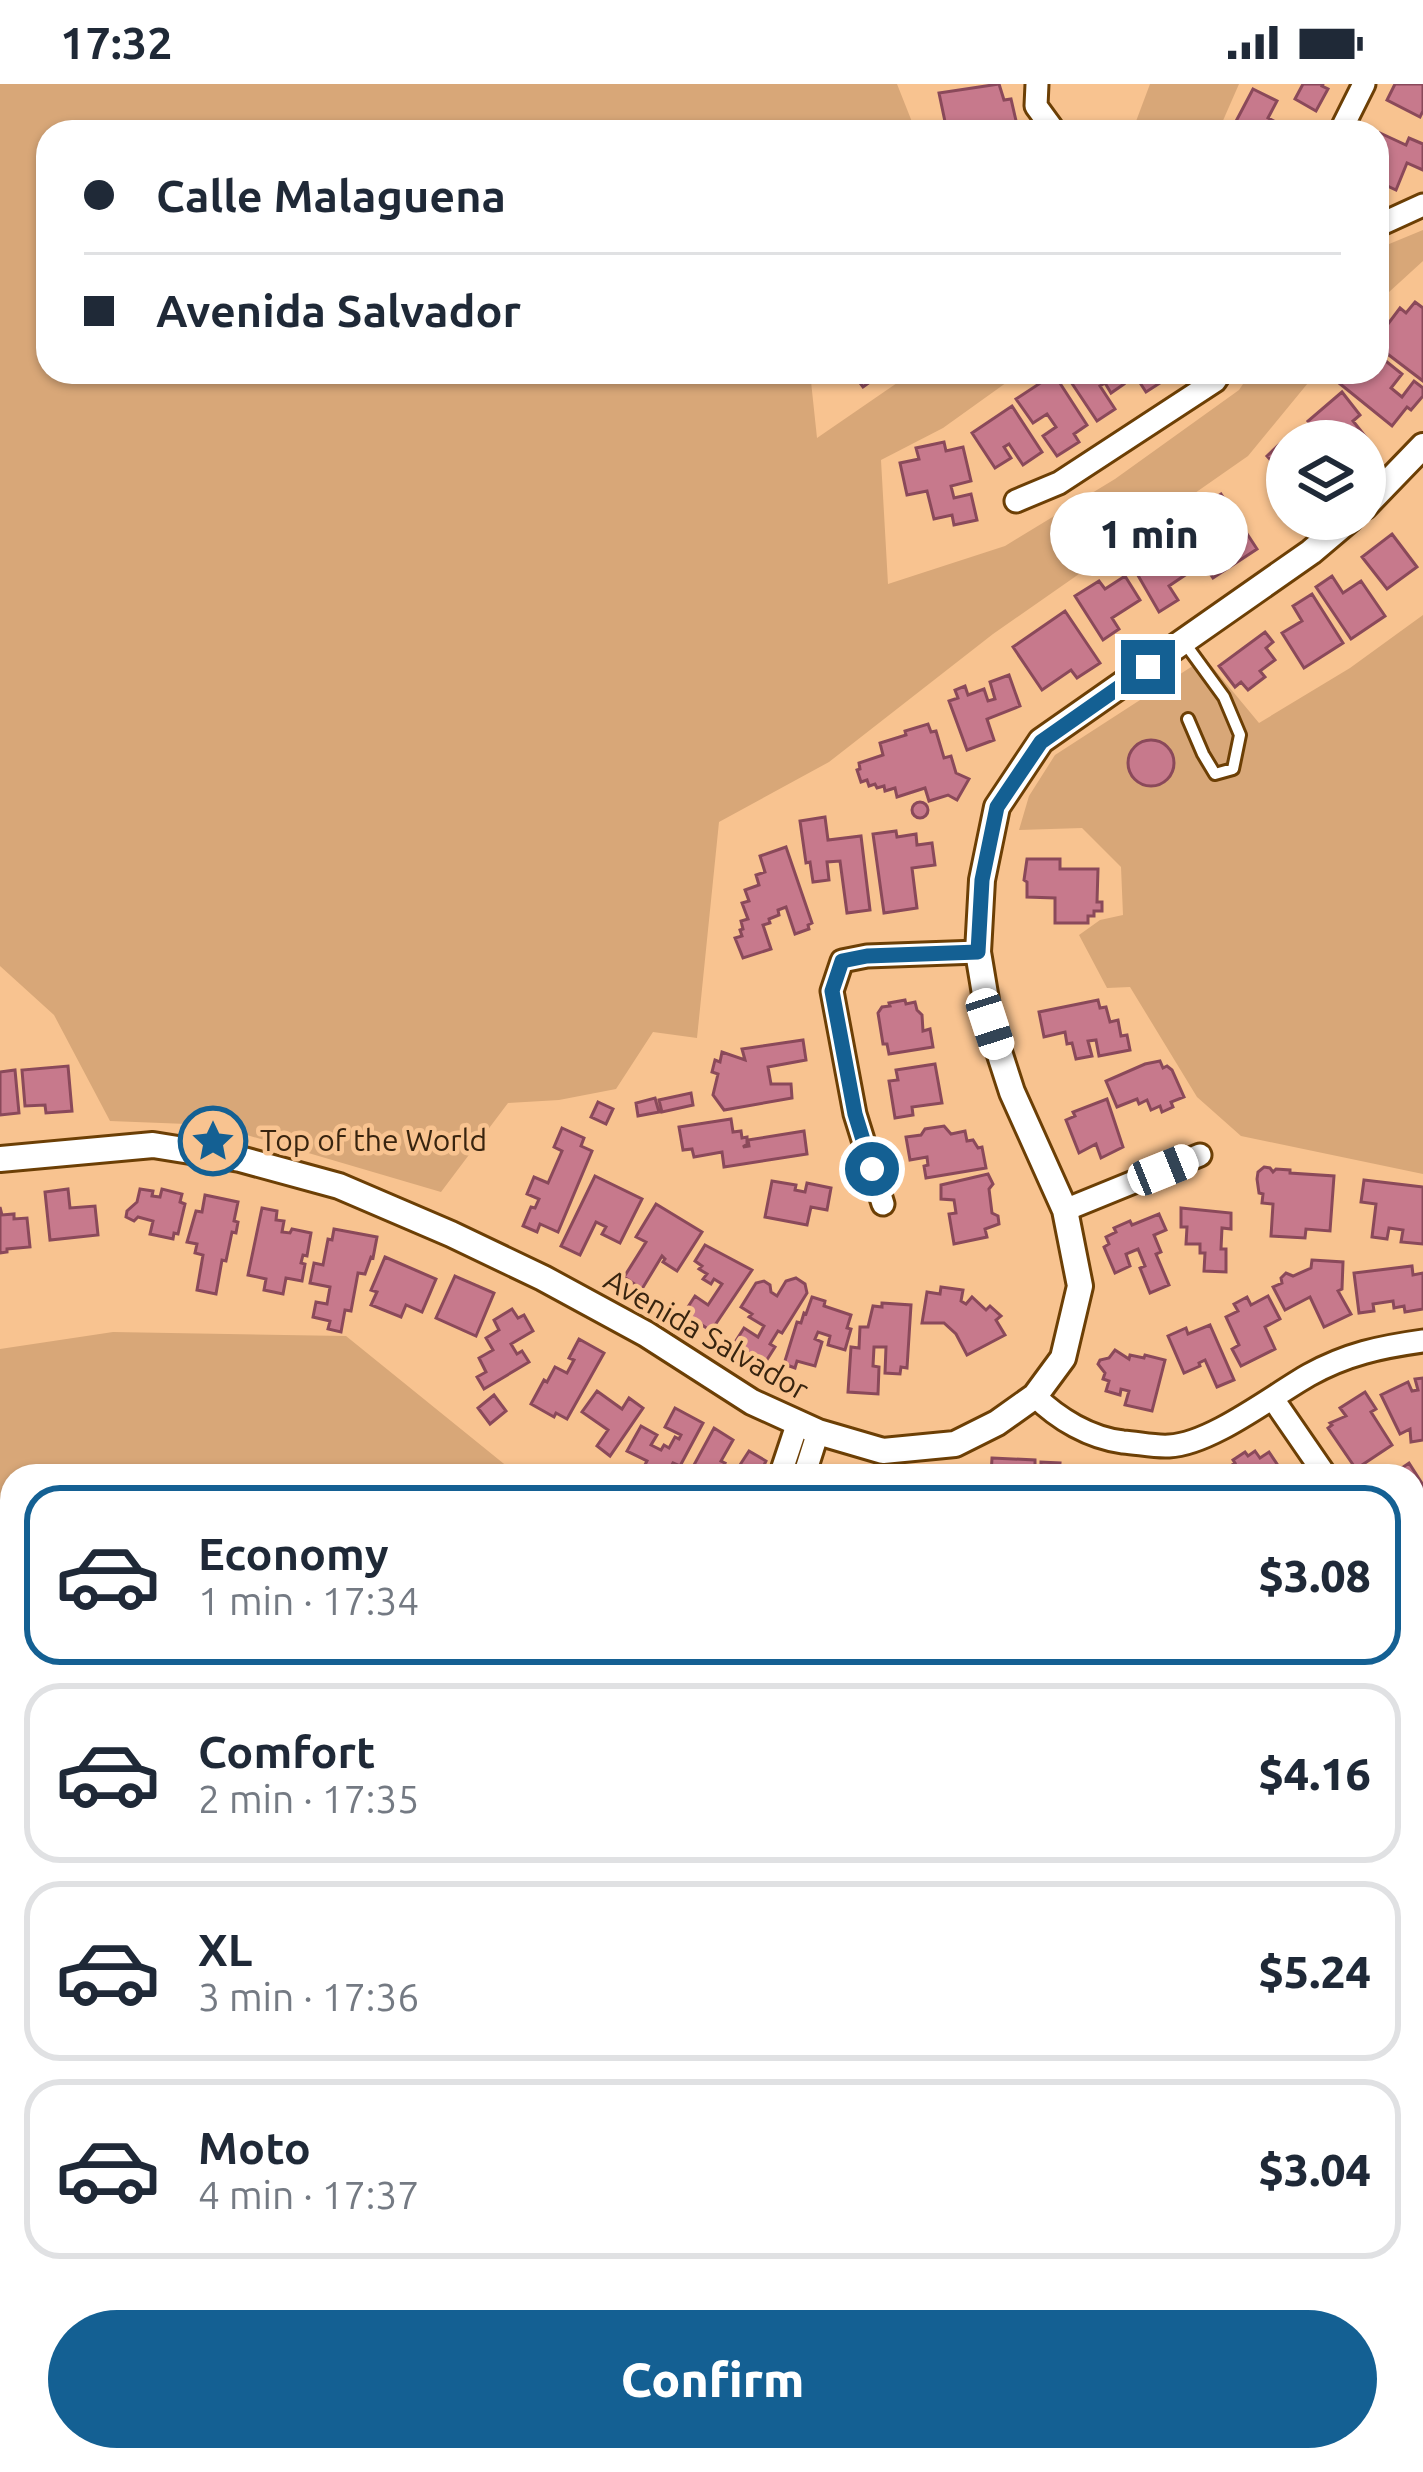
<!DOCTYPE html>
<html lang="en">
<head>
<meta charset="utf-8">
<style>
  :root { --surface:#fff; --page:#f6f6f7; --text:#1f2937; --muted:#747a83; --line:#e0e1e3; --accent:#146093 }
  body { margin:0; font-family:Ubuntu,sans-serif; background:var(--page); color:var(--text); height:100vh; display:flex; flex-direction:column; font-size:45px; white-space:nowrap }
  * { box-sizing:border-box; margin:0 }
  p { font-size:39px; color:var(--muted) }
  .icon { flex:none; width:66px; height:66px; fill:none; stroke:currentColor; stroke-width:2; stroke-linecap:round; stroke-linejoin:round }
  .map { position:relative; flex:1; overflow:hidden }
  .drawer { position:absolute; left:0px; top:1380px; width:1425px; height:1008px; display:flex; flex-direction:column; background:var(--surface); border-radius:36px 36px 0 0; box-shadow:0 3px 9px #0004 }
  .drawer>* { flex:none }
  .hud { position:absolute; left:36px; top:36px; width:1353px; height:264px; border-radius:36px; box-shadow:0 3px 9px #0004; display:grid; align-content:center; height:264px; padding:0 48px; background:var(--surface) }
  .buttons { position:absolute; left:1266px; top:336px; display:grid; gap:24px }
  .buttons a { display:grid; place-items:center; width:120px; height:120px; border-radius:50%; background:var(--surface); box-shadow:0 3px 9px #0004; font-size:60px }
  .end { position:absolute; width:54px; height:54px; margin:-27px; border:15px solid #146093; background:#fff; box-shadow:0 0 0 6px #fff }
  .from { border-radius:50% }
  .bubble { position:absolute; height:84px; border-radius:42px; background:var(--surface); box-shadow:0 3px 9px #0004; font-size:39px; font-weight:800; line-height:84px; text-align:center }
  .car { position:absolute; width:36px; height:72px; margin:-36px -18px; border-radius:15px; box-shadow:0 0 9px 3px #0007; background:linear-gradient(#fff 24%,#345 0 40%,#fff 0 76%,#345 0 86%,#fff 0) }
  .hud b { display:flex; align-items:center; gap:42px; height:114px; font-size:45px }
  .hud b+b { border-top:3px solid var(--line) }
  .hud i { width:30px; height:30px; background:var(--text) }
  ul { padding:21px 0 0; list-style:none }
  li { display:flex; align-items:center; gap:36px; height:180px; margin:0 24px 18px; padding:0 24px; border:6px solid var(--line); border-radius:36px }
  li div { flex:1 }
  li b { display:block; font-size:45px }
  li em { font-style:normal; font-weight:800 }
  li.selected { border-color:var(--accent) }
  li>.icon { width:108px; height:108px; stroke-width:1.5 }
  .primary-button { display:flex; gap:24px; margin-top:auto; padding:24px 48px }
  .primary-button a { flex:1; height:138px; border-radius:72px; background:var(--accent); color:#fff; font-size:48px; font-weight:800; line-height:138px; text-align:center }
  .status { display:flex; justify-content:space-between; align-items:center; height:84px; padding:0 60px; background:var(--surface); direction:ltr }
  .status svg { height:33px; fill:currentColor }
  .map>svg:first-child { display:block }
  .green { fill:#d8a778 }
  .building { fill:#c7798c; stroke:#8a495a; stroke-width:3 }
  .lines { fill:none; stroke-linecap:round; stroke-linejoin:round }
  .service-casing { stroke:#6c3f05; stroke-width:16 }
  .minor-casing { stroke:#6c3f05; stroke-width:27 }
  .tertiary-casing { stroke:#6c3f05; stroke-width:30 }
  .path { stroke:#b38a62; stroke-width:3; stroke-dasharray:6 9; stroke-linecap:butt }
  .service { stroke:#fff; stroke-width:10 }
  .minor { stroke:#fff; stroke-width:21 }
  .tertiary { stroke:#fff; stroke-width:24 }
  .route { stroke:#146093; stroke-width:15 }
  .labels { text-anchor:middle; stroke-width:9; stroke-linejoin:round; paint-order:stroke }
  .poi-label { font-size:30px; fill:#38240f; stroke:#f8c390; text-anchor:start }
  .street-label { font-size:30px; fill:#38240f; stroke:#f8c390 }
</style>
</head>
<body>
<div class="status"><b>17:32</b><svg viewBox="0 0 49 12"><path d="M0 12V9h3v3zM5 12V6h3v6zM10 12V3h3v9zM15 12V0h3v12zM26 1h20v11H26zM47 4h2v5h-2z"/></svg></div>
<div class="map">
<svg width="1423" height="2388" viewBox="0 0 1423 2388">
  <rect width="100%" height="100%" fill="#f8c390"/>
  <path class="green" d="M0 0H897L916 48H48V288H810L817 354 913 288H1021L943 344 881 376 888 500 1005 462 1115 395 1239 306 1251 288H1317L1248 372 993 550 829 678 719 738 697 954 653 948 616 1005 559 1016 508 1019 441 1108 213 1041 110 1037 54 931 0 882Z
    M1150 0H1239L1218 48H1132Z
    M1423 146V177L1377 219V165Z
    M1423 531V1090L1241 1052 1197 1013 1130 903 1107 904 1079 851 1100 836 1123 831 1121 783 1082 744 1019 746 1029 712 1055 671 1205 574 1259 639 1350 584Z
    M113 1248 346 1252 519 1392H12V1954L0 1957V1265Z
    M1413 1826 1423 1827V2029L1413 2024Z
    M1423 2237V2388H1120L1139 2376H1413V2243Z
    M55 2376H326L327 2388H39Z
    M500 2376H1062L1057 2388H501Z"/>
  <path class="building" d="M999 0 1004 16 1011 15 1017 41 990 48 947 47 939 9Z
    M1303 0H1323L1322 2 1328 5 1316 27 1295 15Z
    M1395 0H1423V27L1420 33 1387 16Z
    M1253 5 1277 17 1268 34 1294 48H1242L1233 43Z
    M1380 49 1406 61 1409 54 1423 60V86L1407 79 1396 106 1377 97V56Z
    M1415 218 1423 224V297L1377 262V247L1381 241 1385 244 1400 224 1406 229Z
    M1377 270 1402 290 1391 304 1402 313 1414 297 1423 304V312L1411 326 1407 323 1392 342 1339 299 1349 288H1377Z
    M852 288H884L863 303Z
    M1117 288 1124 300 1111 309 1105 299 1100 302 1115 325 1097 337 1065 289Z
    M1133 288H1177L1146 308Z
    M1054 290 1087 341 1074 350 1079 358 1057 372 1043 352 1056 343 1047 330 1033 339 1016 315Z
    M1342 308 1360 331 1353 337 1372 361 1365 368V357H1327L1308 337Z
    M1012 322 1042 368 1023 381 1009 360 1004 363 1011 374 995 384 972 349Z
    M1285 355 1287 357V394L1267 372Z
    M944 358 946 367 963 363 971 397 951 402 954 414 971 410 977 436 954 441 952 431 934 435 927 407 907 411 900 379 919 375 916 364Z
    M1221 410 1257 465 1213 494 1177 438Z
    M1392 450 1417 483 1387 505 1362 473Z
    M1175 452 1197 483 1169 502 1178 516 1159 528 1132 481Z
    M1125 492 1140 516 1112 534 1119 545 1103 556 1075 512 1099 497 1105 505Z
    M1332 492 1343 509 1361 497 1385 532 1351 555 1316 503Z
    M1312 510 1343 559 1304 584 1282 549 1302 537 1293 522Z
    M1065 527 1100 579 1077 594 1071 586 1042 606 1013 563Z
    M1265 548 1273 558 1266 564 1275 576 1260 587 1265 593 1248 606 1241 598 1235 603 1219 582Z
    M1009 591 1020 622 987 635 994 656 967 666 949 617 958 614 955 606 965 602 968 611 984 605 988 617 995 615 990 598Z
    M928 640 931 648 936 647 944 674 951 672 956 689 969 695 957 716 948 711 929 717 925 704 897 713 895 704 885 707 884 702 877 704 875 700 869 702 867 696 861 698 857 686 860 685 859 679 883 671 880 659 906 651 905 647Z
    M1128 679a23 23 0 1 1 46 0a23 23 0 1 1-46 0Z
    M912 726a8 8 0 1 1 16 0a8 8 0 1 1-16 0Z
    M825 733 828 756 861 752 870 826 847 829 840 777 827 778 829 796 813 798 810 778 806 779 800 737Z
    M896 747 897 753 916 750 917 761 932 759 935 781 912 784 917 824 884 829 873 750Z
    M786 763 812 839 808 841 809 845 795 850 786 823 778 826 779 831 769 835 770 839 763 841 771 865 743 874 735 854 742 852 740 846 743 845 741 837 748 835 742 819 749 817 745 806 759 801 756 791 765 788 760 772Z
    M1027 775H1060V785H1098L1097 818H1102V827H1094V832H1088V839H1055V814L1027 813V798L1024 796Z
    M905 916 906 920 915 918 917 926 922 931 923 947 930 945 933 963 889 970 887 960H883L878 929 882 923 890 922 889 919Z
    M1098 916 1100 924 1106 923 1110 938 1118 936 1121 952 1127 951 1130 966 1099 972 1096 956 1088 957 1092 972 1076 975 1072 959 1067 960 1065 948 1044 953 1039 928Z
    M803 956 806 976 768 983 771 1000H791L792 1014 724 1026 713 1011 718 990 712 988 715 976 720 978 722 968 745 976 742 965Z
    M1160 977 1163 984 1167 982 1172 986 1184 1013 1171 1018 1173 1023 1162 1028 1160 1022 1151 1026 1147 1016 1139 1020 1137 1015 1117 1023 1106 997 1145 980Z
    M935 980 942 1019 912 1023 913 1031 895 1034 889 997 898 996 896 986Z
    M68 982 72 1027 46 1029 45 1021 25 1022 22 986Z
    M15 986 19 1029 0 1031V988Z
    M691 1009 693 1021 662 1028 659 1016Z
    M655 1014 659 1028 638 1032 636 1019Z
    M1107 1015 1123 1063 1101 1074 1096 1060 1079 1069 1066 1036 1075 1032 1073 1028Z
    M598 1018 613 1025 606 1040 591 1033Z
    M731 1035 733 1048 741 1047 742 1054 747 1053V1060L743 1063 749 1062 748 1056 804 1047 807 1070 724 1083 722 1068 694 1073 692 1065 683 1066 679 1043Z
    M944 1042 951 1050 965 1047 967 1057 973 1056 978 1064 982 1063 986 1084 926 1094 924 1082 928 1081 927 1073 910 1076 906 1053 921 1051 925 1045Z
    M562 1044 584 1054 581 1062 592 1067 558 1148 540 1140 537 1148 523 1142 531 1123 535 1124 539 1115 527 1110 534 1093 548 1099 562 1067 554 1063Z
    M1264 1083 1270 1084 1273 1088 1276 1085 1290 1086V1089L1334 1092 1330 1147 1306 1145 1305 1154 1271 1152 1273 1120 1262 1119 1263 1110 1259 1109 1257 1095 1258 1088Z
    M988 1090 993 1100 989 1105 992 1129 998 1132 999 1140 985 1145 987 1153 954 1160 949 1130 956 1129 954 1116 941 1115V1101Z
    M595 1092 642 1115 620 1159 602 1150 606 1143 596 1138 580 1171 561 1162Z
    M1364 1096 1423 1103V1160L1401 1158 1403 1146 1389 1144 1387 1155 1372 1153 1376 1120 1361 1118Z
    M772 1097 796 1101 795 1106 805 1108 807 1099 831 1104 827 1126 811 1123 807 1141 765 1133Z
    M68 1105 70 1124 95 1122 98 1151 50 1156 45 1108Z
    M140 1105 153 1107 152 1112 160 1113 162 1105 182 1110 180 1118 185 1120 178 1150 174 1149 173 1155 150 1150 153 1137 138 1133 134 1137 126 1133 127 1127 137 1118Z
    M205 1111 238 1118 234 1137 238 1138 236 1149 232 1148 226 1177 222 1176 216 1210 197 1206 203 1171 195 1169 197 1160 187 1158 196 1127 202 1128Z
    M656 1120 702 1148 677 1187 663 1178 665 1175 662 1172 642 1205 624 1193 646 1158 636 1153Z
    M0 1123 2 1131 14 1130V1135L27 1134 30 1163 7 1165V1168L0 1169Z
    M262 1124 277 1127 276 1136 284 1137 282 1148 290 1149 292 1145 311 1149 307 1172 303 1171 301 1179 305 1180 302 1197 286 1194 283 1210 264 1206 266 1195 248 1191Z
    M1181 1124 1231 1129V1145L1222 1144 1221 1165H1226V1188L1204 1187 1205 1169H1200V1160H1186L1187 1143H1181Z
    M1159 1130 1166 1146 1154 1151 1161 1168 1156 1170 1169 1201 1150 1209 1140 1184 1145 1182 1138 1165 1126 1170 1130 1182 1115 1189 1104 1163 1109 1160 1106 1153 1116 1148 1114 1144 1130 1137 1132 1141Z
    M334 1145 377 1153 373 1174 371 1173 365 1190 358 1189 351 1227 345 1226 341 1248 328 1245 330 1237 313 1233 316 1218 327 1220 330 1203 310 1199 314 1179 323 1181 328 1155 332 1156Z
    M705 1161 752 1186 711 1247 684 1229 695 1212 708 1221 722 1200 714 1195 711 1200 703 1195 707 1190 699 1185 702 1182 695 1177Z
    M385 1173 436 1195 422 1228 406 1221 401 1233 371 1221 377 1208 371 1206Z
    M1312 1176 1343 1178 1342 1205 1338 1207 1351 1230 1324 1243 1310 1213 1285 1226 1273 1203 1282 1199 1281 1194 1286 1189 1293 1192 1311 1184Z
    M1412 1182 1413 1191 1423 1189V1225L1405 1228 1404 1222 1394 1224 1393 1217 1373 1220 1374 1227 1359 1229 1354 1189Z
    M455 1192 494 1209 476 1252 436 1234Z
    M796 1194 805 1200 807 1209 782 1249 778 1247 770 1260 775 1263 763 1282 732 1263 744 1244 758 1253 764 1242 749 1233 752 1230 741 1223 756 1199 764 1197 770 1201 771 1208 777 1212 786 1197Z
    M941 1203 963 1206 961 1217 966 1220 972 1213 986 1226 990 1222 1001 1232 996 1236 1005 1251 967 1271 956 1250 944 1239H922L927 1208 940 1210Z
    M1268 1212 1280 1235 1265 1243 1275 1265 1241 1282 1232 1265 1239 1261 1226 1233 1238 1227 1234 1220 1247 1213 1251 1221Z
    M812 1213 825 1217 824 1222 851 1231 847 1244 851 1245 845 1266 828 1261 830 1252 818 1248 815 1255 822 1258 815 1282 797 1277 795 1284 784 1280 797 1238 801 1239 804 1229 806 1230Z
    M882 1219 911 1221 907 1284 901 1283 900 1290 885 1289 886 1263H874L873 1282 879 1283 878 1310 848 1308 851 1263 859 1264 860 1243H868L873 1222 882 1223Z
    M512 1225 518 1234 524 1231 533 1247 511 1260 517 1270 522 1267 529 1278 484 1305 477 1293 486 1288 479 1274 493 1266 486 1254 499 1246 494 1236Z
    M1210 1241 1234 1296 1217 1303 1205 1276 1199 1279 1200 1282 1184 1289 1168 1252 1186 1244 1188 1250Z
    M579 1255 604 1269 567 1335 556 1329 554 1333 531 1320 544 1296 547 1298 555 1283 567 1289 574 1276 569 1274Z
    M1115 1266 1129 1275 1130 1271 1144 1274 1145 1271 1165 1276 1152 1327 1125 1321 1129 1307 1121 1305 1120 1311 1106 1307 1109 1297 1103 1295 1105 1289 1098 1280 1100 1276 1109 1274Z
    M1423 1294V1356L1411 1358 1410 1345 1400 1350 1381 1311 1408 1298 1412 1307 1418 1306 1415 1295Z
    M597 1307 622 1325 629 1314 643 1324 610 1372 597 1362 608 1346 582 1328Z
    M1365 1308 1376 1325 1371 1328 1392 1361 1356 1385 1328 1344 1332 1341 1330 1339 1346 1332 1340 1324Z
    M494 1311 506 1327 490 1340 478 1324Z
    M675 1324 703 1339 680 1382 673 1379 666 1392H639L647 1377 627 1367 641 1342 657 1351 651 1361 661 1366 664 1361 669 1364 675 1353 679 1355 681 1351 665 1343Z
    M714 1344 733 1356 721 1377 725 1379 717 1392H688Z
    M749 1367 766 1377 759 1392H726L733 1384 736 1387Z
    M1255 1367 1260 1374 1269 1368 1285 1392H1215L1235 1379 1233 1376 1245 1368 1248 1372Z
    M992 1374 1035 1376V1383H1041V1378L1060 1379 1059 1392H991Z
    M1409 1379 1423 1401V1431L1413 1437V1392H1390Z
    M1423 1624V1672L1413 1676V1627Z
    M1416 1688 1423 1705V1735L1413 1738V1689Z
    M1423 1750V1804L1413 1809V1756Z
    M7 2144 12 2145V2213L7 2217 5 2213 2 2216 0 2214V2154L1 2149Z
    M12 2334V2370L0 2378V2341Z
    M385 2383 386 2388 402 2383 403 2388H336Z"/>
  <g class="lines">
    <defs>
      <path id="service" d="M1184 558 1224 613 1240 651 1233 685 1215 690 1203 670 1188 635"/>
      <path id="minor" d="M1037 0 1036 22 1055 48
        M1340 48 1364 0
        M1377 142 1423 121
        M1016 417 1059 399 1215 297 1221 288
        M883 1120 855 1030 832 907 842 877 867 872 978 868
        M1065 1126 1200 1071
        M1035 1312C1058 1335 1090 1354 1123 1358 1138 1359 1155 1363 1169 1362 1211 1360 1272 1312 1309 1291 1347 1270 1380 1263 1423 1257
        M1273 1315 1326 1392
        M780 1392 798 1338
        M804 1392 818 1348
        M1413 1519 1423 1534
        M0 2268 12 2259
        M456 2376V2388"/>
      <path id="tertiary" d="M1365 422 1423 362
        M0 1075 153 1061 240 1075 339 1102 451 1150 543 1194 646 1250 752 1318 818 1348 883 1367 955 1360 997 1339 1035 1312 1063 1274 1080 1202 1065 1126 1012 1008 990 940 978 868 982 796 997 723 1041 657 1311 468 1350 435"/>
    </defs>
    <use href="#service" class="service-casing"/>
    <use href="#minor" class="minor-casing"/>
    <use href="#tertiary" class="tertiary-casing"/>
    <path class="path" d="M0 2009 12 2003
      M1413 2083 1423 2088
      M1413 2157 1423 2162"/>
    <use href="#service" class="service"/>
    <use href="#minor" class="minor"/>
    <use href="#tertiary" class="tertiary"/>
  </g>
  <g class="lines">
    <path class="route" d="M872 1085 855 1030 832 907 842 877 867 872 978 868 982 796 997 723 1041 658 1148 583"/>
  </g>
  <defs>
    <symbol id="sight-ring" viewBox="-11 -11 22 22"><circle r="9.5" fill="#f8c390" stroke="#146093" stroke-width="1.5"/><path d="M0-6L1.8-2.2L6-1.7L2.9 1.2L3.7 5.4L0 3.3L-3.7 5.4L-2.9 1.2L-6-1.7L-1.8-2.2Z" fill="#146093"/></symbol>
  </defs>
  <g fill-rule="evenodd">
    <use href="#sight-ring" x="175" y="1019" width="76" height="76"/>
  </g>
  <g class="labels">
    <g class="poi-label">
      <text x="260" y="1067">Top of the World</text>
    </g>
    <g class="street-label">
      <text transform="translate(706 1251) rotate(30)" y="10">Avenida Salvador</text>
    </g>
  </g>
</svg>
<div class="buttons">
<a><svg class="icon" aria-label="layers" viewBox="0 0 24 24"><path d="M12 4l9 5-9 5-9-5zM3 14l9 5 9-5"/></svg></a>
</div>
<i class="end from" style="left:872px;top:1085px"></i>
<i class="end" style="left:1148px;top:583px"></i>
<div class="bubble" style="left:1050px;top:408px;width:198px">1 min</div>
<i class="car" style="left:990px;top:940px;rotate:162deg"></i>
<i class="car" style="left:1163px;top:1086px;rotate:68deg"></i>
<div class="hud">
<b><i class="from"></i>Calle Malaguena</b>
<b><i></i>Avenida Salvador</b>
</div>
<section class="drawer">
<ul>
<li class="selected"><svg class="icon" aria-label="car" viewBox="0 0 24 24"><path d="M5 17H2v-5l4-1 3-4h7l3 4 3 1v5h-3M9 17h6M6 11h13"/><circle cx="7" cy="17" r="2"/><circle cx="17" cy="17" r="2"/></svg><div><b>Economy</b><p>1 min · 17:34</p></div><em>$3.08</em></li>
<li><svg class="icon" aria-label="car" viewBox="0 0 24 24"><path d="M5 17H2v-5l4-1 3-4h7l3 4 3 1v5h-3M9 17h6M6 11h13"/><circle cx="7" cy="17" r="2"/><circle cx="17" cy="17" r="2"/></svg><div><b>Comfort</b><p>2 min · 17:35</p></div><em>$4.16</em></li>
<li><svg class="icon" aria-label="car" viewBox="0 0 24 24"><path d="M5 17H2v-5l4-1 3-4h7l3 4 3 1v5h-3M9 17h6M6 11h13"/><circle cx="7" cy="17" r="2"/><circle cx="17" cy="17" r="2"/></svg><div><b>XL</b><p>3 min · 17:36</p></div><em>$5.24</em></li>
<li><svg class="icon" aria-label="car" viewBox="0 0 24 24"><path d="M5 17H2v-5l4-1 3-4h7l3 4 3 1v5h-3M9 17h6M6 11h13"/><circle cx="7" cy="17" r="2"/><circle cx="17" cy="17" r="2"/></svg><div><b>Moto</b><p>4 min · 17:37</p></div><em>$3.04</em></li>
</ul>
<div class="primary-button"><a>Confirm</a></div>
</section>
</div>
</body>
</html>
